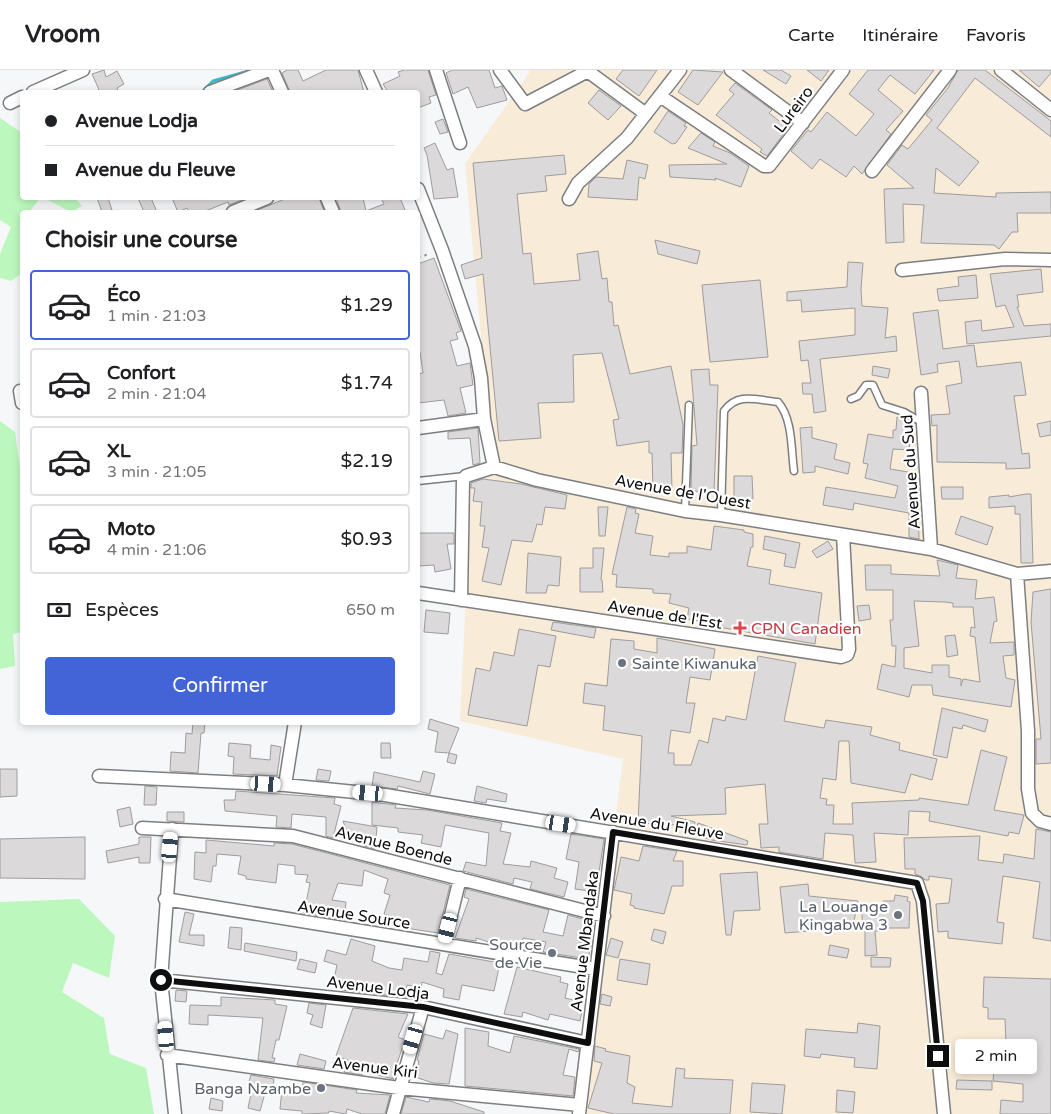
<!DOCTYPE html>
<html lang="fr">
<head>
<meta charset="utf-8">
<style>
  :root { --surface:#fff; --page:#f6f6f6; --text:#202124; --muted:#757577; --line:#e0e0e0; --accent:#4364d7 }
  body { margin:0; font-family:"Varela Round",sans-serif; background:var(--page); color:var(--text); height:100vh; display:flex; flex-direction:column; font-size:19px; white-space:nowrap }
  * { box-sizing:border-box; margin:0 }
  p { font-size:16px; color:var(--muted) }
  .icon { flex:none; width:28px; height:28px; fill:none; stroke:currentColor; stroke-width:2; stroke-linecap:round; stroke-linejoin:round }
  .map { position:relative; flex:1; overflow:hidden }
  .side { position:absolute; left:20px; top:140px; width:400px; height:515px; display:flex; flex-direction:column; background:var(--surface); border-radius:5px; box-shadow:0 2px 8px #0003 }
  .side>* { flex:none }
  .banner { position:absolute; left:20px; top:20px; width:400px; height:110px; border-radius:5px; box-shadow:0 2px 8px #0003; display:grid; align-content:center; height:110px; padding:0 25px; background:var(--surface) }
  .end { position:absolute; width:22px; height:22px; margin:-11px; border:6px solid #0e0e0f; background:#fff; box-shadow:0 0 0 2px #fff }
  .from { border-radius:50% }
  .bubble { position:absolute; height:35px; border-radius:5px; background:var(--surface); box-shadow:0 2px 8px #0003; font-size:16px; font-weight:600; line-height:35px; text-align:center }
  .car { position:absolute; width:15px; height:30px; margin:-15px -8px; border-radius:6px; box-shadow:0 0 4px 1px #0007; background:linear-gradient(#fff 24%,#345 0 40%,#fff 0 76%,#345 0 86%,#fff 0) }
  .banner b { display:flex; align-items:center; gap:18px; height:48px; font-size:19px }
  .banner b+b { border-top:1px solid var(--line) }
  .banner i { width:12px; height:12px; background:var(--text) }
  ul { padding:0; list-style:none }
  li { display:flex; align-items:center; gap:15px; height:70px; margin:0 10px 8px; padding:0 15px; border:2px solid var(--line); border-radius:5px }
  li div { flex:1 }
  li b { display:block; font-size:19px }
  li em { font-style:normal; font-weight:600 }
  li.on { border-color:var(--accent) }
  li>.icon { width:45px; height:45px; stroke-width:1.5 }
  h2 { padding:0 25px; font-size:22px; line-height:60px }
  .pay { display:flex; align-items:center; gap:12px; height:55px; padding:0 25px; font-size:19px }
  .pay p { margin-inline-start:auto }
  .action { display:flex; gap:10px; margin-top:auto; padding:10px 25px }
  .action a { flex:1; height:58px; border-radius:5px; background:var(--accent); color:#fff; font-size:20px; font-weight:600; line-height:58px; text-align:center }
  header { display:flex; align-items:center; gap:30px; box-sizing:border-box; height:70px; padding:0 25px; background:var(--surface); border-bottom:1px solid var(--line) }
  header strong { font-size:24px }
  nav { display:flex; gap:28px; margin-inline-start:auto; font-size:18px }
  .map>svg:first-child { display:block }
  .industrial { fill:#f8ebd7 }
  .green { fill:#bcf8bd }
  .lines { fill:none; stroke-linecap:round; stroke-linejoin:round }
  .stream { stroke:#3ab8cb; stroke-width:3 }
  .building { fill:#dcd9da; stroke:#9f9c9d; fill-rule:evenodd }
  .service-casing { stroke:#7c7e81; stroke-width:9 }
  .minor-casing { stroke:#7c7e81; stroke-width:15 }
  .path { stroke:#979899; stroke-width:2; stroke-dasharray:2.5 4; stroke-linecap:butt }
  .service { stroke:#fff; stroke-width:6 }
  .minor { stroke:#fff; stroke-width:12 }
  .route { stroke:#0e0e0f; stroke-width:6 }
  .health-dot { fill:#e0444e; stroke:#fff; stroke-width:2 }
  .worship-dot { fill:#6b7280; stroke:#fff; stroke-width:2 }
  .labels { text-anchor:middle; stroke-width:4.5; stroke-linejoin:round; paint-order:stroke }
  .street-label { font-size:16px; fill:#0e0e0f; stroke:#fff }
  .health-label { font-size:16px; fill:#be3a42; stroke:#fff; text-anchor:start }
  .worship-label { font-size:16px; fill:#5b616d; stroke:#fff; text-anchor:end }
</style>
</head>
<body>
<header>
<strong>Vroom</strong>
<nav><a>Carte</a><a>Itinéraire</a><a>Favoris</a></nav>
</header>
<div class="map">
<svg width="1051" height="1044" viewBox="0 0 1051 1044">
  <rect width="100%" height="100%" fill="#f5f7f9"/>
  <path class="industrial" d="M531 0H1051V1044H578L623 689 460 651 465 548 467 418 494 404 465 94Z"/>
  <path class="green" d="M0 48 22 63V128H40L29 142H22V203L11 211 0 208V184L11 157 0 150Z
    M44 128H75L82 136 71 142Z
    M0 351 15 362 22 413V562L13 564 15 596 0 599Z
    M79 829 115 866 109 908 73 893 62 922 104 948 110 984 146 998 154 1044H0V832Z"/>
  <g class="lines">
    <path class="stream" d="M202 22 213 11 252 0"/>
  </g>
  <path class="building" d="M104 0 106 7 117 1 124 14 117 18 119 22H100L92 4Z
    M287 0H298L303 11 326 0H358L364 22H290L282 3Z
    M404 0H428L436 25 429 27 431 33 418 38V22H388L383 14 400 6 398 2Z
    M452 0H489L495 18 502 16 507 30 477 38 468 17 453 24 446 3Z
    M623 0H657L639 26 616 9Z
    M693 0 723 2 698 35 678 22Z
    M763 0H781L791 6 786 14Z
    M807 0H829L821 11Z
    M868 0H934L915 24 890 5 878 20 903 41 886 60 891 64 862 104 854 96 846 107 820 89 812 99 791 81 808 60 811 62 827 42 856 66 874 44 849 24Z
    M958 0H985L1051 51V67L975 8 937 58 979 92 959 116 936 98 934 123 996 127V123L1051 122V143H1017L1018 162H1012L999 179 994 175 921 173 924 135 903 134 904 172 886 173 884 119 914 118 887 95 902 75 908 79 932 50 926 45 948 18Z
    M1019 0H1051V3L1039 17Z
    M267 9 273 22H232Z
    M735 13 772 40 769 43 788 58 767 86 760 82 762 79 716 45 734 24 729 20Z
    M599 20 621 36 608 50 588 33Z
    M668 41 686 53 684 56 687 57 676 73 672 74 654 62Z
    M443 49 448 62 440 64 435 52Z
    M701 63 715 72 713 76 730 83 749 96 741 117 715 108 716 110 670 107 669 95 727 94 688 78Z
    M435 73 447 100 453 98 458 127 434 129 427 85 424 78Z
    M564 85 566 104 545 106 547 121 517 124 523 184 531 183 534 214 580 210 577 184 598 181 602 209 607 208 609 232H612L614 256 618 255 630 304 671 296 683 355 682 383H671L672 419H653L652 383H649V371L617 376 613 350 619 349 602 283 573 285 574 332 538 333 541 368 499 371 483 204 465 209 461 195 482 188 473 93Z
    M627 90 648 95 645 109 639 107 637 130 588 127 589 114 596 107 623 109Z
    M97 128H108L112 140 102 142Z
    M138 128H151L157 142H144Z
    M172 128H244V129L229 135 228 132 203 142H189L187 138 178 142Z
    M287 128H319L324 141 253 142Z
    M336 128H363L366 141 384 134 381 128H400L405 140 399 142H341Z
    M655 170 700 181 697 194 658 184Z
    M434 188 461 261 456 263 458 269 450 271 457 296 470 293 473 315 460 318 466 343 448 346 444 330 418 333V304L423 303 420 282 418 283V194Z
    M848 192 863 193 861 219 862 236 888 238 885 268 896 266 897 281 820 289 826 341 814 343 812 324H803L802 313H811L808 290 801 291 799 271 855 265V238L802 242 801 230 787 231V222L847 217Z
    M1041 199 1043 222 1017 225 1019 237H1017L1024 256 1051 254V266L967 274 965 252 981 250 982 261 1014 257 1005 235 996 237 990 204Z
    M976 205 978 228 939 231 937 219 959 216 958 207Z
    M760 210 768 287 710 292 702 215Z
    M938 240 943 279 974 275 977 297 1021 292 1026 325 1014 326 1022 384 1029 383 1030 398 1006 399V393L937 392V355L932 356 931 345 950 344 946 316 962 313 959 291 937 294 938 302 921 305 913 243Z
    M873 296 890 299 888 308 872 305Z
    M709 299 710 315H718L714 422 691 421 692 376 697 375 691 300Z
    M897 347 904 348 912 352 909 380 893 379 890 399 914 403 910 429 918 432 919 469 909 467V443L854 433 853 440 823 435 826 417 895 428 898 416 865 408 868 394 863 393 868 364 893 368V360H896Z
    M1051 351V365L1040 367 1037 354Z
    M812 357V368L837 374 834 389 850 393 848 404 815 396V402L803 403 800 358Z
    M478 358 480 393 473 395 470 368 448 369V362Z
    M734 406H752L753 429H734Z
    M483 409 521 414 567 425 565 439 545 437 542 455 537 454 532 472 512 470 501 515 482 511 489 478 482 477 485 456H480L482 432 473 431 475 418H471V413Z
    M941 417H963V429H942Z
    M1026 424H1031L1033 493H1021L1020 444H1015V436L989 438V427L1009 425V427Z
    M598 437H608L605 466H599Z
    M627 437 636 439 635 443 639 444 635 463 653 466 650 485 669 487V483H687V476L711 480 714 456 744 460V462L753 464V477H751L747 496 771 500 769 514 822 523 815 574 719 557 720 550 700 546 699 551 687 549 689 538 669 533 671 524 653 523V519L616 517 617 505 612 504Z
    M961 446 993 457 987 475 955 464Z
    M418 463H454V474H447L451 499 435 502 434 495 418 496Z
    M765 466 800 473 795 498 784 496 786 484 763 479Z
    M828 471 833 479 817 488 812 481Z
    M593 478H604L601 510H602L603 522H580V498H593Z
    M528 483 561 487 559 516 548 515 546 523H526Z
    M937 490 958 495 956 508 977 510 975 529 994 527 997 551 994 552 990 573 1014 572V585L1003 586 1006 608 1015 610 1011 637 933 625 932 615H912L909 627 877 619 882 594 895 597 896 576H892L890 550H893V520H866L865 495H891V504L940 506ZM914 531 945 532 953 533V537H973L975 558 971 557 970 566 975 567 980 612 963 609 961 616V609L949 607V595H932V603L904 598V578L919 576Z
    M1051 519V693L1036 694V669H1041L1031 552 1033 522Z
    M869 535 871 549 859 551 857 536Z
    M426 540 450 543 448 564 424 562Z
    M553 552 596 558 594 568 551 560Z
    M519 559 556 566 550 597 538 595 527 656 468 645 476 598 490 601 494 582 514 586Z
    M955 565 958 585 947 587 945 566Z
    M657 568 715 579 710 610 690 607 686 633H695L690 663 671 660 668 683H674V695H691L699 670 708 673 713 648 725 651 726 646 746 650 758 586 796 593 784 651 824 658 826 650 872 657 870 665 900 673 899 680 937 689 932 710 911 704 905 723 851 713 849 671H839L836 710 823 708 820 728 827 729 826 735H834L833 754H853L852 733 919 730V728L968 735 981 680 1007 687 994 740 1024 745 1019 764 1009 762 1008 766 929 751 930 742 909 741 908 765 874 763 876 792 855 793 853 765 825 763 823 789 779 782V777L761 778 759 754H768L765 714 725 718 726 744 671 746 695 752 694 756 638 753 642 666 603 660 605 636 583 633 585 613 607 616 611 569 634 571V579L657 583Z
    M942 638 988 650 985 662 963 655 962 659 953 657 947 688 933 685Z
    M430 649 459 658 449 683 457 685 455 694 447 692 449 683 435 682 438 662 428 659Z
    M193 652H205L204 663H201L198 703 170 701 171 682 185 683 186 663 192 664Z
    M229 673 251 675 250 688 270 690 271 675 281 677 277 706 233 704 234 687 228 686Z
    M381 673H390L391 688H381Z
    M0 699H17V726L0 727Z
    M318 699 331 701 329 711 316 710Z
    M423 701 435 704 430 724 398 716 397 719 372 716 374 702 420 712Z
    M145 716 157 717 156 735H144Z
    M477 716 507 724 506 732 487 729 486 733 474 731Z
    M236 721 335 728 334 734 341 736 333 768 326 766V747L292 744 291 758 276 757 277 746 225 741 224 730H235Z
    M372 732 396 735 395 738 427 740 502 753 500 761 511 763 503 794 530 797 531 791 557 798 554 808 568 812 564 827 530 819 532 812 514 808 513 814 463 801 466 792 486 796 489 763 445 755 441 777 421 773 423 765 398 762V758L372 755Z
    M130 737 133 754 120 757 117 740Z
    M167 742H184V752L167 751Z
    M343 751 377 757 375 779 364 776 365 765 353 763 348 764Z
    M698 753 748 771 747 775 712 770 701 767 695 763Z
    M1036 759 1051 762V871L1033 868 1040 812 1003 806 997 852 1004 853 1002 874 948 868V861L938 862 936 834 949 833 952 809 929 806V810H925L922 807 915 804V799H905L904 768 980 766 978 790 1003 793 1004 784 1034 789Z
    M571 764 604 769 596 822 575 819 579 792 566 789Z
    M85 767V809L0 808V769Z
    M139 767H151L150 793H139V787L108 793 106 781 139 774Z
    M206 770 274 776V773L292 774 450 815 438 863 399 857 401 849 384 844 390 825 384 823 388 809 364 800 362 816 338 813 332 830 346 832 344 850 304 843 310 813 306 812 308 805 295 804V796L278 794 276 813 246 809V806L238 804 241 786 217 784 216 796H213L211 812 194 809 195 782 206 783Z
    M643 776 677 781 673 791H683V816H672L664 844 634 838V836L630 835 632 824 614 820 621 787 639 791Z
    M757 802 760 840 734 841 731 865H726L720 804Z
    M808 814 809 826 858 831 853 856 808 852 809 861 785 863 780 817Z
    M466 819 549 840 543 862 563 866 568 845 586 850 580 872 591 875 588 889 543 882 546 872 523 868 521 878 501 873 498 875 476 868V871L455 868 469 829 464 827Z
    M895 825 908 827 907 831 910 832 909 858H880V861H875L877 885 865 886V857H863L861 834 883 835V831H894Z
    M185 842 194 844 189 865H204V876L179 872Z
    M230 857 242 858 241 880 228 878Z
    M654 859 666 862 663 874 651 870Z
    M611 868 623 872 618 888 606 885Z
    M351 869 375 876 372 891 389 898 402 900 404 888 428 892 430 881 440 883 436 903 442 905 449 884 500 893 494 921 462 915 459 930 443 927 444 919 422 912 421 918 407 915 404 927 341 920 342 916 333 914 337 895 324 891 327 880 346 885Z
    M245 873 297 882 296 891 244 881Z
    M830 875 849 879 847 888 828 885Z
    M871 887 891 888 890 897H871Z
    M300 889 317 893 315 903 297 899Z
    M620 889 650 894 647 915 617 910Z
    M517 897 561 907 560 912 568 914 565 928 578 931 576 941 582 942 580 951 550 944 548 950 523 942 522 947 504 944Z
    M984 907 1051 909V1044H1000L1001 1030 1023 1032V1014L993 1011 994 998 1022 1001V982L1011 981 1012 974H1006L1005 949H988V938L983 937Z
    M176 920 187 921 186 932 175 931Z
    M602 924 612 927 610 936 600 934Z
    M221 927 275 930V934L287 936 279 970H276L272 988H275L274 992 258 990 263 948 208 945V955L189 954 190 935 221 936Z
    M309 933 326 935 322 958 310 954 313 945 307 943Z
    M353 938 408 944 398 967 405 970 392 1008 394 1009 363 1002 362 1005 344 1002 348 990 336 986Z
    M858 953 880 956 877 999 854 997 855 988 821 984 820 988 804 986 806 959 857 963Z
    M465 958 489 962 488 976 510 983 514 966 579 979 578 982 569 979 563 1005 575 1007 573 1026 465 1016Z
    M446 960 458 964 449 1014 433 1013 415 1007 419 991 417 990 424 964 443 969Z
    M595 976 606 979 605 981 630 986 627 1013 635 1017 632 1033 672 1037 676 998 685 999 684 1008 733 1010 730 1044H614L588 1038 602 993 594 991Z
    M300 984 326 991 324 999 297 995Z
    M251 1005 274 1009 272 1024 265 1023 260 1041 248 1038 252 1019 247 1018Z
    M957 1010 992 1011V1020L956 1019Z
    M303 1012 357 1020 356 1023 390 1025 385 1044H362L347 1039 346 1044 329 1041V1043L302 1044V1041L280 1039 282 1019 302 1021Z
    M752 1013 785 1015 782 1044 750 1042Z
    M837 1020 855 1022 853 1043 836 1042Z
    M406 1027 429 1032 430 1029 450 1031 484 1042V1044H401Z
    M211 1028 223 1031 222 1041 209 1039Z"/>
  <g class="lines">
    <defs>
      <path id="service" d="M851 329 858 326 866 315H873L882 335 904 342 923 353
        M418 411 465 406
        M685 441 689 335
        M721 445 724 341C738 322 756 330 778 332 793 349 791 380 794 401"/>
      <path id="minor" d="M272 0 282 22
        M366 0 376 22
        M436 0 460 73
        M500 0 525 34 586 2
        M586 0 646 44
        M731 0 803 53
        M1001 0 1051 40
        M33 22 83 0
        M210 22 269 0
        M660 26 764 96H769L843 0
        M10 33 22 27
        M872 101 950 0
        M418 119 442 180 475 276 481 308 484 349 494 397
        M327 128 333 142
        M569 129 578 113 627 68 680 0
        M233 142 267 128
        M902 200 1005 189 1051 190
        M20 321 22 333
        M921 323 931 479
        M418 358 484 349
        M1017 504 1028 661V719L1032 743 1040 751 1051 754
        M418 523 841 587 847 585 849 579 843 465
        M461 530 463 410 466 406 494 397 537 410 685 441 721 445 931 479 1017 504 1051 501
        M99 706 285 715 385 725 917 813 923 831 944 1044
        M285 715 295 652
        M142 758 293 766 604 846
        M172 759 161 910 175 1044
        M165 829 596 899
        M444 874 460 808
        M161 910 423 937 588 973
        M167 985 399 1018 580 1035
        M393 1044 423 937
        M579 1044 613 762"/>
    </defs>
    <use href="#service" class="service-casing"/>
    <use href="#minor" class="minor-casing"/>
    <path class="path" d="M418 187 430 184"/>
    <use href="#service" class="service"/>
    <use href="#minor" class="minor"/>
  </g>
  <g class="lines">
    <path class="route" d="M161 910 423 937 588 973 613 762 917 813 923 831 938 986"/>
  </g>
  <path class="health-dot" d="M737.5 550.5h5v5h5v5h-5v5h-5v-5h-5v-5h5z"/>
  <g class="worship-dot">
    <circle cx="622" cy="593" r="5"/>
    <circle cx="898" cy="845" r="5"/>
    <circle cx="552" cy="883" r="5"/>
    <circle cx="321" cy="1018" r="5"/>
  </g>
  <g class="labels">
    <g class="street-label">
      <text transform="translate(793 39) rotate(-53)" y="6">Lureiro</text>
      <text transform="translate(910 402) rotate(-94)" y="6">Avenue du Sud</text>
      <text transform="translate(683 421) rotate(10)" y="6">Avenue de l'Ouest</text>
      <text transform="translate(665 544) rotate(9)" y="6">Avenue de l'Est</text>
      <text transform="translate(657 753) rotate(9)" y="6">Avenue du Fleuve</text>
      <text transform="translate(394 775) rotate(14)" y="6">Avenue Boende</text>
      <text transform="translate(354 844) rotate(9)" y="6">Avenue Source</text>
      <text transform="translate(584 871) rotate(-83)" y="6">Avenue Mbandaka</text>
      <text transform="translate(378 917) rotate(7)" y="6">Avenue Lodja</text>
      <text transform="translate(375 997) rotate(7)" y="6">Avenue Kiri</text>
    </g>
    <g class="health-label">
      <text x="751" y="564">CPN Canadien</text>
    </g>
    <g class="worship-label">
      <text x="632" y="599" text-anchor="start">Sainte Kiwanuka</text>
      <text x="888" y="842">La Louange<tspan x="888" dy="18">Kingabwa 3</tspan></text>
      <text x="542" y="880">Source<tspan x="542" dy="18">de Vie</tspan></text>
      <text x="311" y="1024">Banga Nzambe</text>
    </g>
  </g>
</svg>
<i class="end from" style="left:161px;top:910px"></i>
<i class="end" style="left:938px;top:986px"></i>
<div class="bubble" style="left:955px;top:969px;width:82px">2 min</div>
<i class="car" style="left:266px;top:714px;rotate:93deg"></i>
<i class="car" style="left:368px;top:723px;rotate:275deg"></i>
<i class="car" style="left:561px;top:754px;rotate:99deg"></i>
<i class="car" style="left:170px;top:777px;rotate:5deg"></i>
<i class="car" style="left:448px;top:858px;rotate:194deg"></i>
<i class="car" style="left:166px;top:966px;rotate:355deg"></i>
<i class="car" style="left:413px;top:969px;rotate:196deg"></i>
<div class="banner">
<b><i class="from"></i>Avenue Lodja</b>
<b><i></i>Avenue du Fleuve</b>
</div>
<section class="side">
<h2>Choisir une course</h2>
<ul>
<li class="on"><svg class="icon" aria-label="car" viewBox="0 0 24 24"><path d="M5 17H2v-5l4-1 3-4h7l3 4 3 1v5h-3M9 17h6M6 11h13"/><circle cx="7" cy="17" r="2"/><circle cx="17" cy="17" r="2"/></svg><div><b>Éco</b><p>1 min · 21:03</p></div><em>$1.29</em></li>
<li><svg class="icon" aria-label="car" viewBox="0 0 24 24"><path d="M5 17H2v-5l4-1 3-4h7l3 4 3 1v5h-3M9 17h6M6 11h13"/><circle cx="7" cy="17" r="2"/><circle cx="17" cy="17" r="2"/></svg><div><b>Confort</b><p>2 min · 21:04</p></div><em>$1.74</em></li>
<li><svg class="icon" aria-label="car" viewBox="0 0 24 24"><path d="M5 17H2v-5l4-1 3-4h7l3 4 3 1v5h-3M9 17h6M6 11h13"/><circle cx="7" cy="17" r="2"/><circle cx="17" cy="17" r="2"/></svg><div><b>XL</b><p>3 min · 21:05</p></div><em>$2.19</em></li>
<li><svg class="icon" aria-label="car" viewBox="0 0 24 24"><path d="M5 17H2v-5l4-1 3-4h7l3 4 3 1v5h-3M9 17h6M6 11h13"/><circle cx="7" cy="17" r="2"/><circle cx="17" cy="17" r="2"/></svg><div><b>Moto</b><p>4 min · 21:06</p></div><em>$0.93</em></li>
</ul>
<div class="pay"><svg class="icon" aria-label="cash" viewBox="0 0 24 24"><path d="M3 7h18v10H3z"/><circle cx="12" cy="12" r="2"/></svg>Espèces<p>650 m</p></div>
<div class="action"><a>Confirmer</a></div>
</section>
</div>
</body>
</html>
